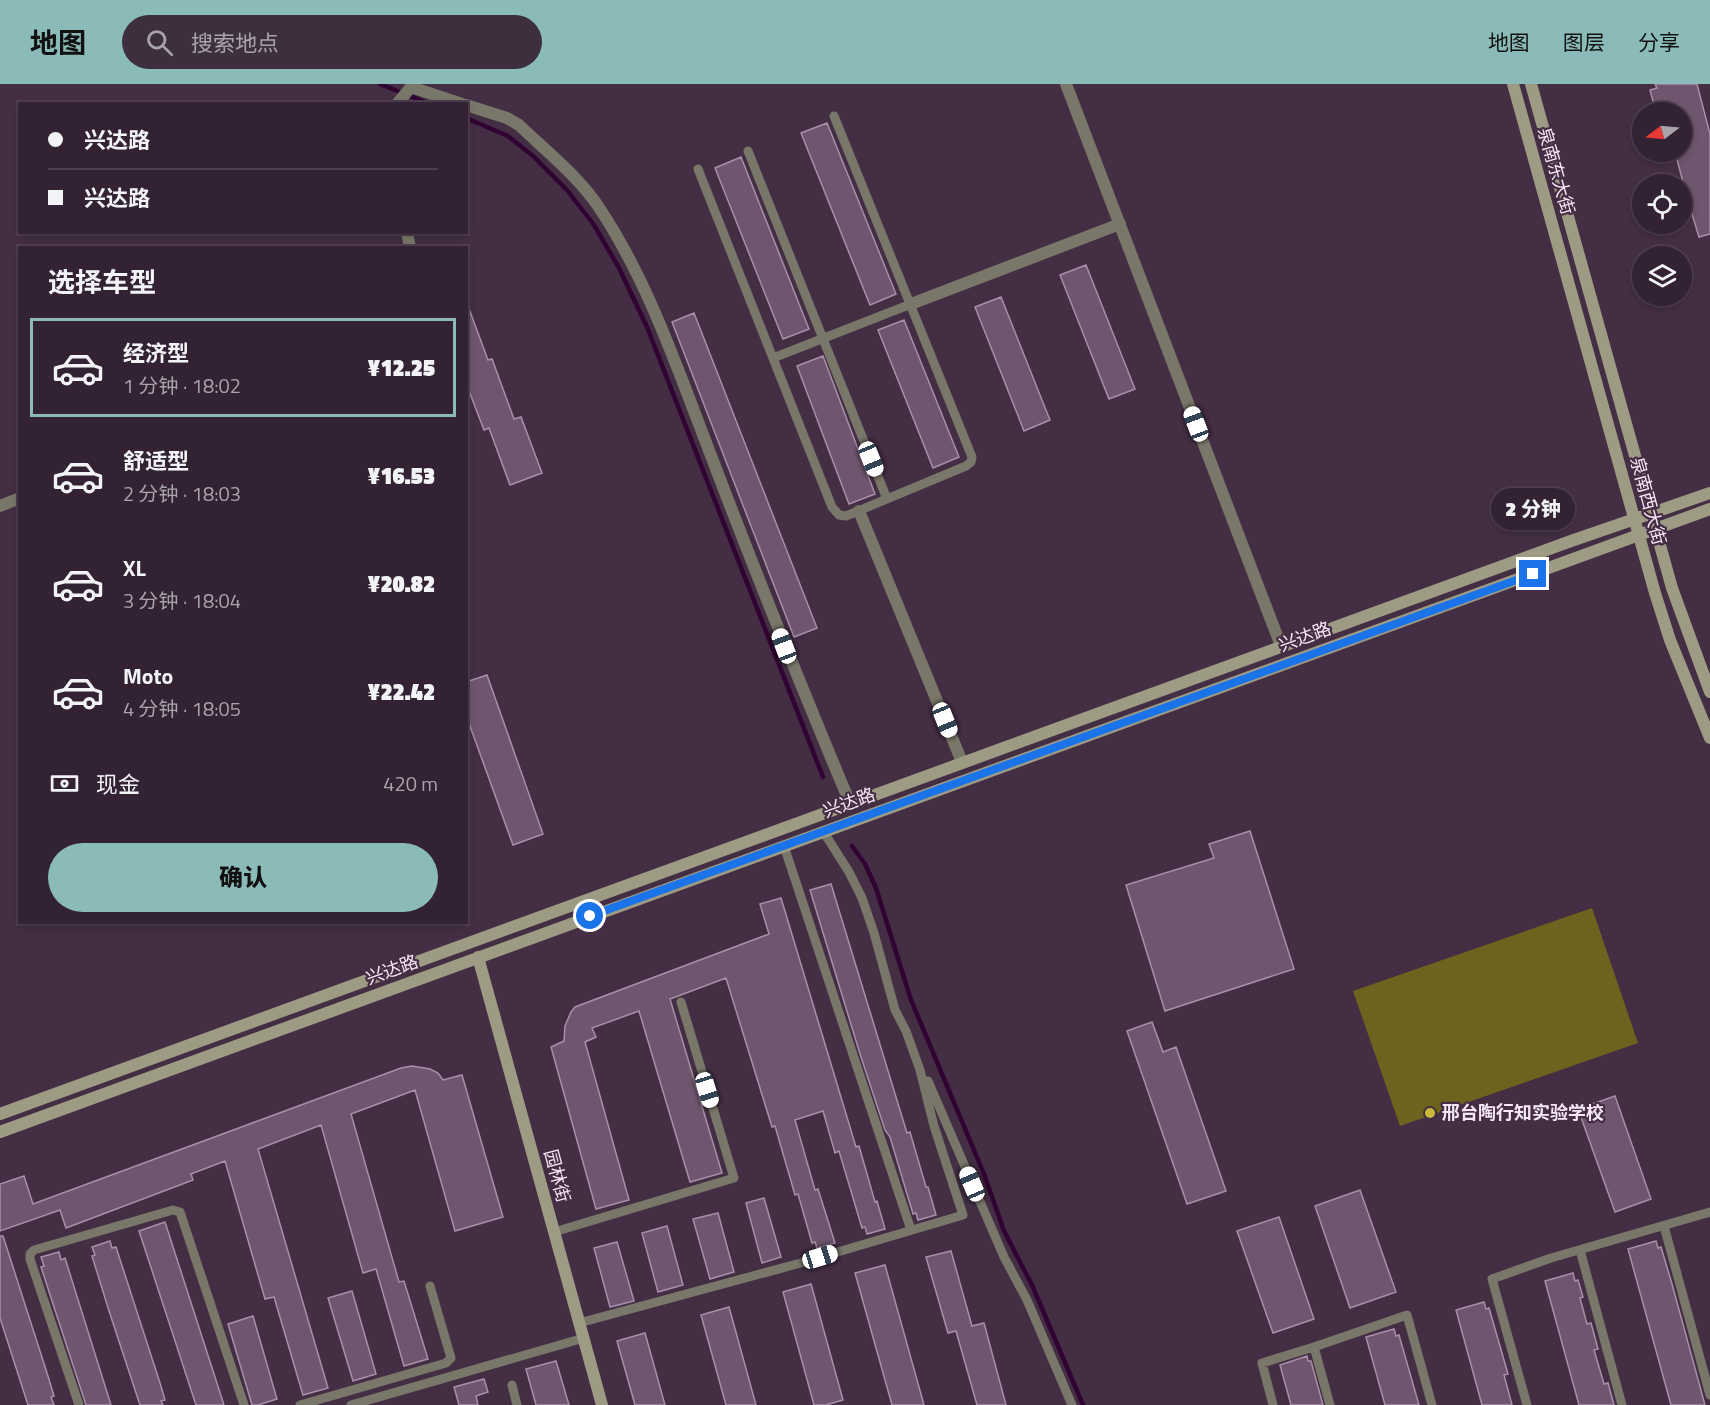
<!DOCTYPE html>
<html lang="zh">
<head>
<meta charset="utf-8">
<style>
  :root { --surface:#323; --page:#3e2f3f; --text:#f1f3f6; --muted:#a9a4ac; --line:#4e3f4e; --accent:#8bbbb9 }
  body { margin:0; font-family:"Titillium Web","Noto Sans SC",sans-serif; background:var(--page); color:var(--text); height:100vh; display:flex; flex-direction:column; font-size:22px; white-space:nowrap }
  * { box-sizing:border-box; margin:0 }
  p { font-size:20px; color:var(--muted) }
  .icon { flex:none; width:33px; height:33px; fill:none; stroke:currentColor; stroke-width:2; stroke-linecap:round; stroke-linejoin:round }
  .map { position:relative; flex:1; overflow:hidden }
  .sheet { position:absolute; left:18px; top:162px; width:450px; height:678px; display:flex; flex-direction:column; background:var(--surface); border-radius:0px; box-shadow:0 3px 9px #0003,0 0 0 2px var(--line) }
  .sheet>* { flex:none }
  .banner { position:absolute; left:18px; top:18px; width:450px; height:132px; border-radius:0px; box-shadow:0 3px 9px #0003,0 0 0 2px var(--line); display:grid; align-content:center; height:132px; padding:0 30px; background:var(--surface) }
  .needle { width:39px; rotate:254deg }
  .fabs { position:absolute; left:1632px; top:18px; display:grid; gap:12px }
  .fabs a { display:grid; place-items:center; width:60px; height:60px; border-radius:50%; background:var(--surface); box-shadow:0 3px 9px #0003,0 0 0 2px var(--line); font-size:30px }
  .end { position:absolute; width:27px; height:27px; margin:-14px; border:8px solid #1a73e8; background:#fff; box-shadow:0 0 0 3px #fff }
  .from { border-radius:50% }
  .bubble { position:absolute; height:42px; border-radius:21px; background:var(--surface); box-shadow:0 3px 9px #0003,0 0 0 2px var(--line); font-size:20px; font-weight:800; line-height:42px; text-align:center }
  .car { position:absolute; width:18px; height:36px; margin:-18px -9px; border-radius:8px; box-shadow:0 0 4px 2px #0007; background:linear-gradient(#fff 24%,#345 0 40%,#fff 0 76%,#345 0 86%,#fff 0) }
  .banner b { display:flex; align-items:center; gap:21px; height:57px; font-size:22px }
  .banner b+b { border-top:2px solid var(--line) }
  .banner i { width:15px; height:15px; background:var(--text) }
  ul { padding:0; list-style:none }
  li { display:flex; align-items:center; gap:18px; height:99px; margin:0 12px 9px; padding:0 18px; border:3px solid transparent; border-radius:0px }
  li div { flex:1 }
  li b { display:block; font-size:22px }
  li em { font-style:normal; font-weight:800 }
  li.selected { border-color:var(--accent) }
  li>.icon { width:54px; height:54px; stroke-width:1.5 }
  h2 { padding:0 30px; font-size:27px; line-height:72px }
  .pay { display:flex; align-items:center; gap:15px; height:66px; padding:0 30px; font-size:22px }
  .pay p { margin-inline-start:auto }
  .cta { display:flex; gap:12px; margin-top:auto; padding:12px 30px }
  .cta a { flex:1; height:69px; border-radius:36px; background:var(--accent); color:#111; font-size:24px; font-weight:800; line-height:69px; text-align:center }
  header { display:flex; align-items:center; gap:36px; box-sizing:border-box; height:84px; padding:0 30px; background:var(--accent); color:#111 }
  header strong { font-size:28px }
  nav { display:flex; gap:33px; margin-inline-start:auto; font-size:21px }
  .search { width:420px; height:54px; background:var(--page); display:flex; align-items:center; gap:15px; box-sizing:border-box; padding:0 21px; border-radius:33px; color:var(--muted); font-size:22px }
  .map>svg:first-child { display:block }
  .green { fill:#6d631e }
  .lines { fill:none; stroke-linecap:round; stroke-linejoin:round }
  .stream { stroke:#310333; stroke-width:4.5 }
  .building { fill:#6e566f; stroke:#a98fa9; stroke-width:1.5 }
  .lane { stroke:#797769; stroke-width:9 }
  .street { stroke:#797769; stroke-width:12 }
  .secondary { stroke:#9e9b84; stroke-width:12 }
  .route { stroke:#1a73e8; stroke-width:8 }
  .poi-dot { fill:#ccb939; stroke:#442e44; stroke-width:2 }
  .labels { text-anchor:middle; stroke-width:4.5; stroke-linejoin:round; paint-order:stroke }
  .street-label { font-size:18px; fill:#f6e7f6; stroke:#442e44 }
  .poi-label { font-size:18px; font-weight:bold; fill:#f6e7f6; stroke:#442e44; text-anchor:start }
</style>
</head>
<body>
<header>
<strong>地图</strong>
<div class="search"><svg class="icon" aria-label="search" viewBox="0 0 24 24"><circle cx="10" cy="10" r="6"/><path d="M15 15l6 6"/></svg>搜索地点</div>
<nav><a>地图</a><a>图层</a><a>分享</a></nav>
</header>
<div class="map">
<svg width="1710" height="1321" viewBox="0 0 1710 1321">
  <rect width="100%" height="100%" fill="#442e44"/>
  <path class="green" d="M1592 824 1638 959 1400 1042 1353 907Z"/>
  <g class="lines">
    <path class="stream" d="M380 0 430 20
      M466 34 508 52 533 72 567 106 594 141 619 184 647 243 823 693
      M852 762 865 780 876 804 911 916 984 1090 1004 1147 1032 1201 1083 1321"/>
  </g>
  <path class="building" d="M1655 0H1697L1710 50V150L1699 153 1691 127 1685 129 1682 115 1687 113 1675 68H1682V28H1663L1661 19 1654 21 1650 6 1657 4Z
    M827 39 896 210 870 221 801 49Z
    M741 73 809 245 783 255 715 84Z
    M1086 181 1135 305 1109 315 1060 191Z
    M1001 213 1050 336 1024 347 975 223Z
    M466 222H468L488 276 492 275 514 335 521 333 542 389 510 401 489 344 484 346 466 299Z
    M694 229 817 544 794 553 672 238Z
    M904 236 959 373 933 384 878 246Z
    M823 272 875 410 849 420 797 282Z
    M487 591 543 750 513 761 466 631V598Z
    M1250 747 1294 885 1165 927 1126 801 1214 774 1209 760Z
    M831 800 907 1049 910 1048 926 1103H928L936 1131 918 1136 916 1129 913 1130 890 1053 885 1046 860 970 810 806Z
    M781 814 856 1063 859 1062 875 1118 877 1117 885 1145 867 1150 865 1143 862 1144 839 1067 835 1069 823 1027 795 1036 815 1106 818 1105 835 1159 817 1164 815 1158 812 1159 798 1110 795 1111 775 1042 772 1043 726 894 670 915 722 1089 690 1098 639 927 592 944 596 953 585 958 629 1116 596 1125 551 963 564 957 565 942 571 928 575 923 769 850 760 820Z
    M1152 938 1163 968 1176 963 1226 1107 1187 1120 1127 947Z
    M412 982 430 985 438 989 443 996 462 991 503 1133 455 1147 415 1006 351 1030 399 1198 404 1197 428 1275 404 1282 376 1185 363 1189 321 1041 258 1065 328 1304 303 1311 274 1213 265 1215 225 1077 191 1090 193 1096 66 1144 60 1126 0 1147V1100L24 1092 33 1120 401 984Z
    M1615 1012 1651 1115 1615 1128 1578 1025Z
    M1360 1106 1396 1208 1350 1224 1315 1122Z
    M764 1114 781 1173 762 1179 746 1119Z
    M718 1129 734 1188 710 1195 693 1135Z
    M1279 1133 1314 1235 1273 1249 1237 1147Z
    M165 1138 224 1321H196L139 1147Z
    M667 1142 683 1201 658 1208 642 1149Z
    M0 1152H3L48 1292 54 1312 51 1313 54 1321H28L0 1234Z
    M110 1157 112 1164 116 1163 160 1299 165 1316 161 1317 163 1321H140L109 1227 92 1172 95 1171 92 1163Z
    M1656 1157 1658 1164 1661 1163 1672 1200 1705 1321H1671L1628 1165Z
    M617 1158 634 1217 610 1223 594 1164Z
    M951 1167 972 1242 984 1239 1006 1321H977L956 1247 948 1249 926 1173Z
    M59 1168 61 1176 65 1174 111 1321H86L41 1183 44 1182 41 1173Z
    M885 1181 924 1321H892L855 1189Z
    M1573 1189 1575 1197 1578 1196 1583 1213 1580 1214 1587 1240 1591 1239 1598 1265 1594 1266 1604 1300 1608 1299 1614 1321H1579L1545 1197Z
    M811 1200 843 1316 826 1321H814L783 1208Z
    M352 1207 376 1290 353 1297 328 1214Z
    M1484 1218 1486 1225 1489 1224 1508 1290 1504 1291 1512 1321H1482L1456 1226Z
    M729 1223 756 1321H726L701 1231Z
    M253 1232 277 1315 258 1321H252L228 1240Z
    M1394 1245 1396 1252 1399 1251 1419 1321H1385L1366 1253Z
    M645 1249 665 1321H635L617 1257Z
    M1307 1272 1308 1277H1311L1323 1321H1291L1280 1281Z
    M556 1277 569 1321H536L526 1285Z
    M484 1295 488 1308 476 1312 478 1321H459L454 1303Z"/>
  <g class="lines">
    <path class="lane" d="M748 67 887 415
      M698 85 832 423 839 431 846 432 966 382 971 378 972 373 834 32
      M773 274 911 220
      M784 762 911 1146
      M928 997 1004 1173 1027 1216 1072 1321
      M1664 1142 1710 1311
      M554 1148 734 1094 681 918
      M1580 1166 1622 1321
      M579 1239 797 1180 963 1131 934 1042 920 986 906 947 895 926 874 849 862 814 849 788 823 747
      M512 1301 517 1321
      M79 1321 30 1175V1170L34 1166 173 1126 180 1128 244 1321
      M300 1321 446 1279 451 1274 430 1202
      M351 1321 584 1254
      M1273 1321 1262 1279 1314 1263
      M1330 1321 1314 1263 1407 1231 1432 1321
      M1527 1321 1492 1195 1551 1174 1710 1128"/>
    <path class="street" d="M1066 0 1281 562
      M397 20 411 3 462 20
      M466 21 507 34 519 41C546 67 577 91 598 122 650 199 681 295 715 382 758 495 803 607 850 719
      M407 148 410 164
      M911 220 1120 140
      M0 422 20 414
      M859 427 962 678"/>
    <path class="secondary" d="M1513 0 1655 509 1670 556 1710 654
      M1531 0 1672 504 1710 608
      M478 873 602 1321
      M0 1030 1571 457 1710 409
      M0 1048 1710 425"/>
  </g>
  <g class="lines">
    <path class="route" d="M590 832 1533 490"/>
  </g>
  <circle class="poi-dot" cx="1430" cy="1029" r="6"/>
  <g class="labels">
    <g class="street-label">
      <text transform="translate(1556 87) rotate(74)" y="6">泉南东大街</text>
      <text transform="translate(1648 417) rotate(75)" y="6">泉南西大街</text>
      <text transform="translate(1305 553) rotate(-20)" y="6">兴达路</text>
      <text transform="translate(849 719) rotate(-20)" y="6">兴达路</text>
      <text transform="translate(392 886) rotate(-20)" y="6">兴达路</text>
      <text transform="translate(557 1092) rotate(75)" y="6">园林街</text>
    </g>
    <g class="poi-label">
      <text x="1442" y="1035">邢台陶行知实验学校</text>
    </g>
  </g>
</svg>
<div class="fabs">
<a><svg class="needle" viewBox="-14 -14 28 28"><path d="M0-13l5 13h-10z" fill="#e53935"/><path d="M0 13l5-13h-10z" fill="#a9a4ac"/></svg></a>
<a><svg class="icon" aria-label="locate" viewBox="0 0 24 24"><circle cx="12" cy="12" r="6"/><path d="M12 2v4M12 18v4M2 12h4M18 12h4"/></svg></a>
<a><svg class="icon" aria-label="layers" viewBox="0 0 24 24"><path d="M12 4l9 5-9 5-9-5zM3 14l9 5 9-5"/></svg></a>
</div>
<i class="end from" style="left:590px;top:832px"></i>
<i class="end" style="left:1533px;top:490px"></i>
<div class="bubble" style="left:1491px;top:404px;width:84px">2 分钟</div>
<i class="car" style="left:1196px;top:340px;rotate:339deg"></i>
<i class="car" style="left:871px;top:375px;rotate:158deg"></i>
<i class="car" style="left:784px;top:562px;rotate:339deg"></i>
<i class="car" style="left:945px;top:636px;rotate:158deg"></i>
<i class="car" style="left:707px;top:1006px;rotate:163deg"></i>
<i class="car" style="left:972px;top:1100px;rotate:337deg"></i>
<i class="car" style="left:820px;top:1173px;rotate:73deg"></i>
<div class="banner">
<b><i class="from"></i>兴达路</b>
<b><i></i>兴达路</b>
</div>
<section class="sheet">
<h2>选择车型</h2>
<ul>
<li class="selected"><svg class="icon" aria-label="car" viewBox="0 0 24 24"><path d="M5 17H2v-5l4-1 3-4h7l3 4 3 1v5h-3M9 17h6M6 11h13"/><circle cx="7" cy="17" r="2"/><circle cx="17" cy="17" r="2"/></svg><div><b>经济型</b><p>1 分钟 · 18:02</p></div><em>¥12.25</em></li>
<li><svg class="icon" aria-label="car" viewBox="0 0 24 24"><path d="M5 17H2v-5l4-1 3-4h7l3 4 3 1v5h-3M9 17h6M6 11h13"/><circle cx="7" cy="17" r="2"/><circle cx="17" cy="17" r="2"/></svg><div><b>舒适型</b><p>2 分钟 · 18:03</p></div><em>¥16.53</em></li>
<li><svg class="icon" aria-label="car" viewBox="0 0 24 24"><path d="M5 17H2v-5l4-1 3-4h7l3 4 3 1v5h-3M9 17h6M6 11h13"/><circle cx="7" cy="17" r="2"/><circle cx="17" cy="17" r="2"/></svg><div><b>XL</b><p>3 分钟 · 18:04</p></div><em>¥20.82</em></li>
<li><svg class="icon" aria-label="car" viewBox="0 0 24 24"><path d="M5 17H2v-5l4-1 3-4h7l3 4 3 1v5h-3M9 17h6M6 11h13"/><circle cx="7" cy="17" r="2"/><circle cx="17" cy="17" r="2"/></svg><div><b>Moto</b><p>4 分钟 · 18:05</p></div><em>¥22.42</em></li>
</ul>
<div class="pay"><svg class="icon" aria-label="cash" viewBox="0 0 24 24"><path d="M3 7h18v10H3z"/><circle cx="12" cy="12" r="2"/></svg>现金<p>420 m</p></div>
<div class="cta"><a>确认</a></div>
</section>
</div>
</body>
</html>
